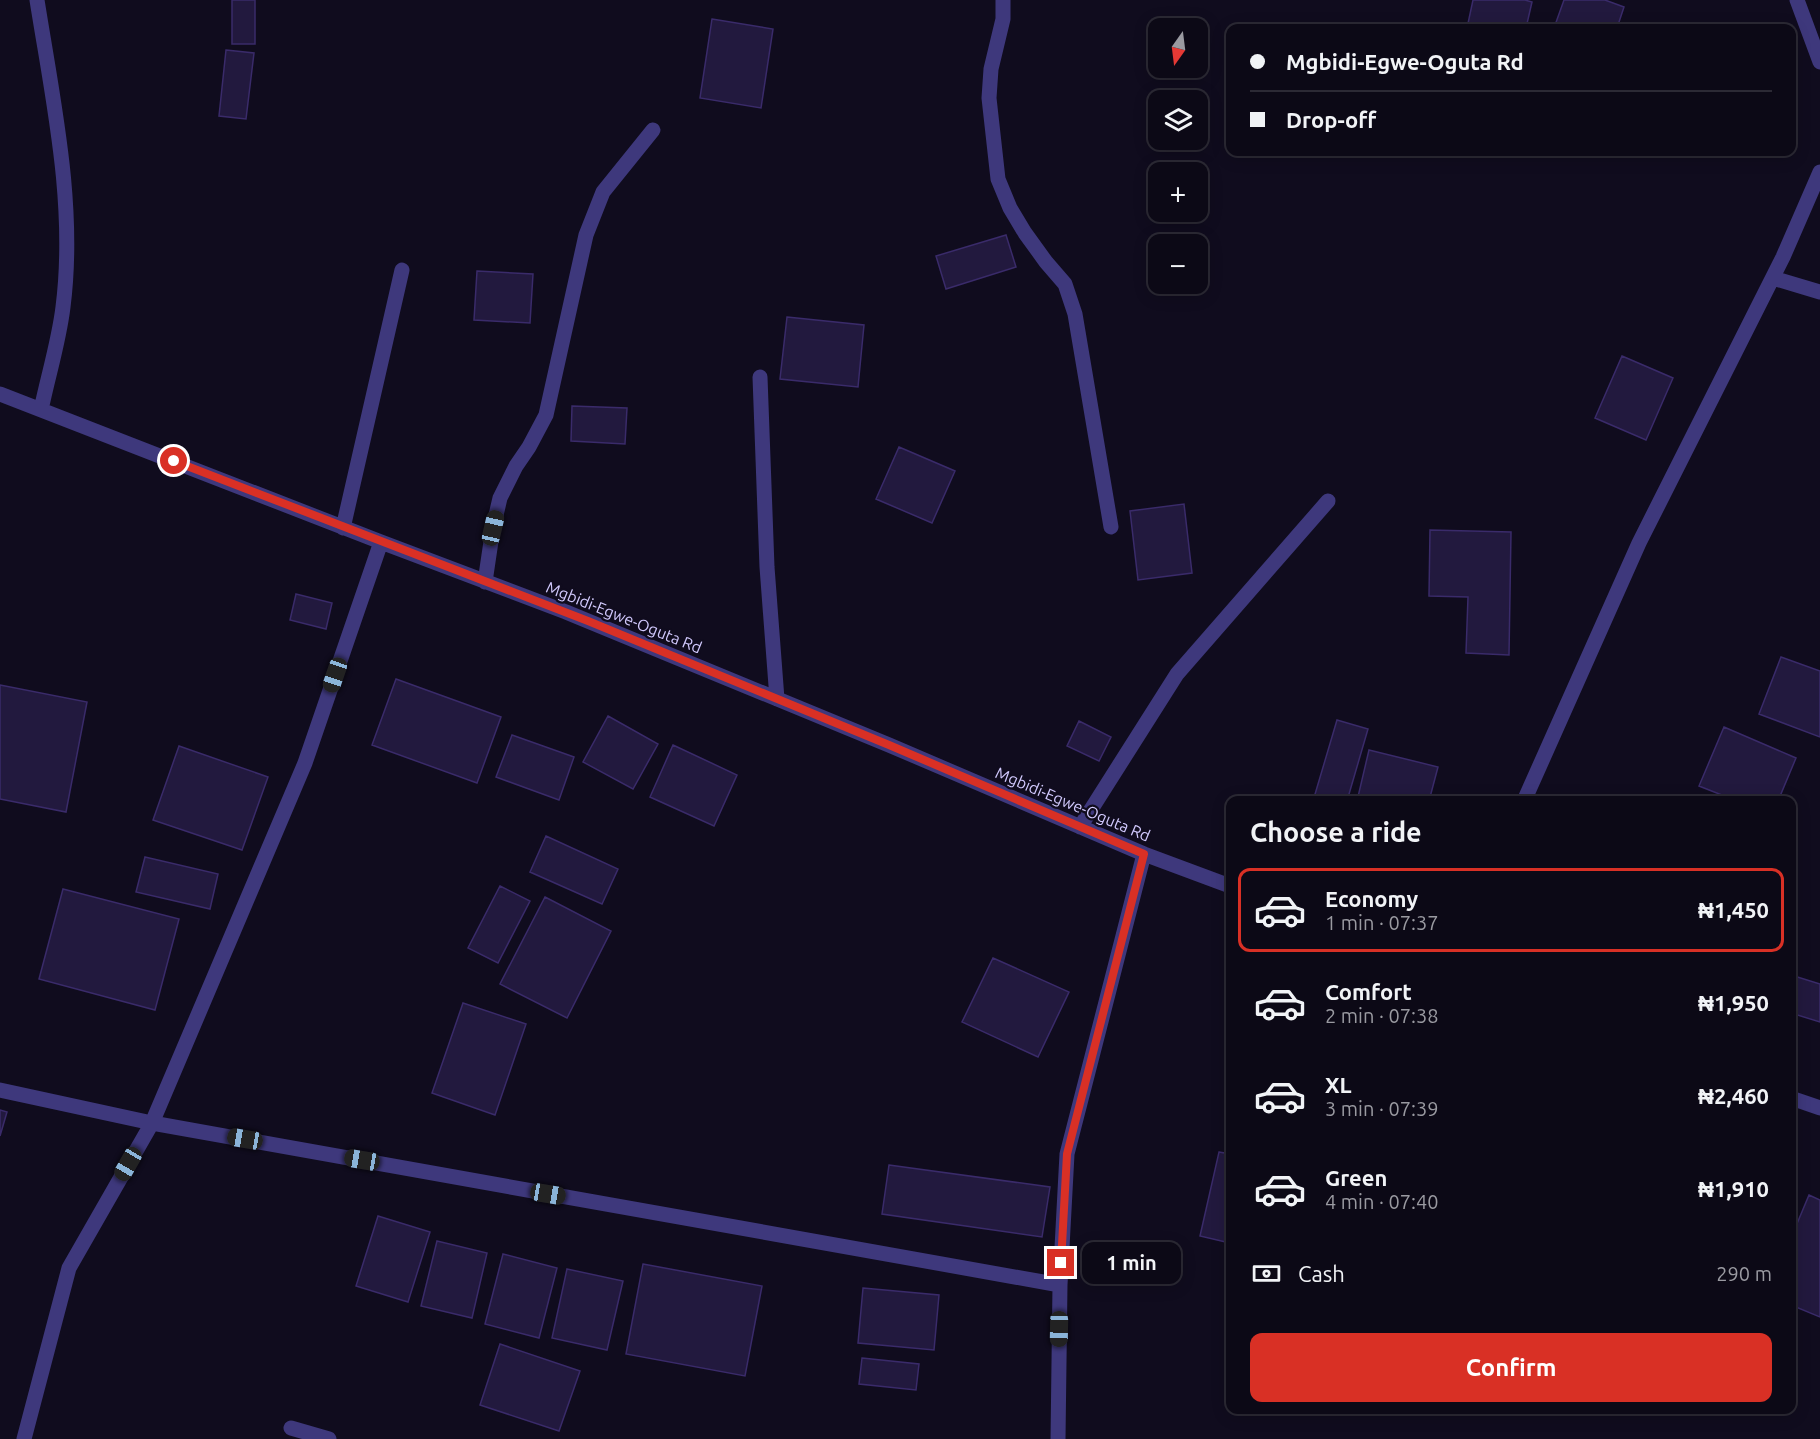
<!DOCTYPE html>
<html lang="en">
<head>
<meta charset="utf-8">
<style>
  :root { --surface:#0c0916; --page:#15121f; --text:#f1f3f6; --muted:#9a9aa1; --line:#2c2a35; --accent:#d93025 }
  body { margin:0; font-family:Ubuntu,sans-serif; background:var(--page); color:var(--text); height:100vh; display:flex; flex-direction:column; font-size:22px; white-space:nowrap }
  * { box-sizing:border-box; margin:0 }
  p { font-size:20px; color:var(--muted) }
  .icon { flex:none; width:33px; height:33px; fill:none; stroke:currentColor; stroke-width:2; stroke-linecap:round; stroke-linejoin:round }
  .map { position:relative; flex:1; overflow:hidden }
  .side { position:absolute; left:1226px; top:796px; width:570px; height:618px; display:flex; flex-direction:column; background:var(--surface); border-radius:12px; box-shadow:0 3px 15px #0003,0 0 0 2px var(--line) }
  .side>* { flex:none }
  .banner { position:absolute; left:1226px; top:24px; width:570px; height:132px; border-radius:12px; box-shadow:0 3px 15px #0003,0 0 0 2px var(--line); display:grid; align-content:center; height:132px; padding:0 24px; background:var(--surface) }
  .needle { width:39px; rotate:194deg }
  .controls { position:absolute; left:1148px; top:18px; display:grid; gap:12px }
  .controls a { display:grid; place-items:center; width:60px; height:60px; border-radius:12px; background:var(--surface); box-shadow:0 3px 15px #0003,0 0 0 2px var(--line); font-size:30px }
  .end { position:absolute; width:27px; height:27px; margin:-14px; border:8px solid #d93025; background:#fff; box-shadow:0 0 0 3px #fff }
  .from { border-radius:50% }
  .bubble { position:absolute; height:42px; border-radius:12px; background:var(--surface); box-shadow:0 3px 15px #0003,0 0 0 2px var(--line); font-size:20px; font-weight:700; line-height:42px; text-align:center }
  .car { position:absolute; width:18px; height:36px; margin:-18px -9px; border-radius:8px; box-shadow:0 0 4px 2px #0007; background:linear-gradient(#222 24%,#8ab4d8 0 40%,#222 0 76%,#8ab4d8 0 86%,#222 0) }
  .banner b { display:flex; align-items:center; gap:21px; height:57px; font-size:22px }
  .banner b+b { border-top:2px solid var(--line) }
  .banner i { width:15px; height:15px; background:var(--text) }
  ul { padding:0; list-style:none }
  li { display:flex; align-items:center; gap:18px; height:84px; margin:0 12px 9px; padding:0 12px; border:3px solid transparent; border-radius:12px }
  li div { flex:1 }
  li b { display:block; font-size:22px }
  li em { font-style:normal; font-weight:700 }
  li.current { border-color:var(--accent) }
  li>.icon { width:54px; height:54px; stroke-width:1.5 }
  h2 { padding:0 24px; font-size:27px; line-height:72px }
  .pay { display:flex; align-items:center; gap:15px; height:66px; padding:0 24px; font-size:22px }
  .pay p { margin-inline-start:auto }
  .action { display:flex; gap:12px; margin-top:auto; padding:12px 24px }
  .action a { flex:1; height:69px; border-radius:12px; background:var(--accent); color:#fff; font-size:24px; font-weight:700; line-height:69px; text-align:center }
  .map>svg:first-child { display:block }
  .building { fill:#22193e; stroke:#3a2b6a; stroke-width:1.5 }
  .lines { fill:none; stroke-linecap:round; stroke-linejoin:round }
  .minor { stroke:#3e387c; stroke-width:15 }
  .route { stroke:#d93025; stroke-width:8 }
  .labels { text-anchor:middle; stroke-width:4.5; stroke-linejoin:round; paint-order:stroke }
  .street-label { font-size:16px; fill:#d2cafe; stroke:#100c1e }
</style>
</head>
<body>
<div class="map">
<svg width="1820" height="1439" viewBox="0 0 1820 1439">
  <rect width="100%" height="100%" fill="#100c1e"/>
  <path class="building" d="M232 0H255V44H232Z
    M1473 0H1525L1532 2 1526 28H1467Z
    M1564 0H1605L1624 7 1617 28H1618H1554Z
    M712 19 773 29 761 108 700 98Z
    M226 50 254 53 246 119 219 116Z
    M1006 235 1016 267 946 289 936 256Z
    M477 271 533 274 530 323 474 320Z
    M787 317 864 325 858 387 780 379Z
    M1622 356 1673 378 1646 440 1595 418Z
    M572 406 627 408 625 444 571 441Z
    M899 447 955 471 932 523 876 499Z
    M1184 504 1192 573 1138 580 1130 511Z
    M1430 530 1511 532 1509 655 1466 653 1468 597 1429 596Z
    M296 594 332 603 326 629 290 620Z
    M1781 657 1820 671V737L1759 714Z
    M396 679 501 717 477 783 372 745Z
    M0 685 87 702 66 812 0 799Z
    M608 716 658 744 633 789 583 762Z
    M1337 720 1368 729 1347 801H1313Z
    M1079 721 1111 737 1099 761 1067 746Z
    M1724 727 1796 758 1778 801H1737L1699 786Z
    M512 735 574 757 559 800 496 777Z
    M673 745 737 775 714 826 650 797Z
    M179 746 268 777 242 850 153 820Z
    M1369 750 1438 767 1429 801H1357Z
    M546 836 618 869 602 904 530 872Z
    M145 857 218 874 210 909 136 892Z
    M500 886 530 901 498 963 468 948Z
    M63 889 179 919 155 1010 39 979Z
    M545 897 611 931 567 1018 500 984Z
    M993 958 1069 992 1038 1057 962 1022Z
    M1791 975 1820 984V1022L1791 1013Z
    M463 1003 526 1024 495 1115 432 1093Z
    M0 1110 7 1112 0 1136Z
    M1219 1152 1230 1154V1243L1200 1236Z
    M889 1165 1050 1187 1042 1237 882 1214Z
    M1809 1195 1820 1200V1317L1791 1305V1238Z
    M378 1216 430 1232 408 1302 356 1286Z
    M437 1241 487 1253 472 1318 421 1306Z
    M503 1254 557 1268 539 1338 485 1324Z
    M643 1264 762 1286 745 1376 626 1354Z
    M567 1269 623 1281 607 1350 552 1338Z
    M863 1288 939 1295 934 1350 858 1343Z
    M500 1344 580 1371 559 1431 480 1405Z
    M862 1358 919 1364 916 1390 859 1384Z"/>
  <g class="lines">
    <path class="minor" d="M37 0C53 101 76 205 63 307 59 341 48 376 41 410
      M1003 0V19L991 69 989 98 998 179 1010 208 1025 233 1046 262 1065 284 1075 314 1111 527
      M1797 0 1820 62
      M1773 278 1820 292
      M760 377 767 567 777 699
      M0 394 381 542 566 612 889 745 1144 854 1230 886
      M343 528 402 270
      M485 582 493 528 500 498 516 466 529 447 546 415 586 235 603 192 653 130
      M1524 801 1639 543 1783 257 1820 172
      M1080 827 1177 674 1328 501
      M0 1090 152 1123 1060 1285
      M1791 1098 1820 1108
      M291 1428 329 1439
      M24 1439 69 1268 152 1123 305 763 381 542
      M1058 1439 1060 1285 1067 1154 1144 854"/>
  </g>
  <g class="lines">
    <path class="route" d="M174 461 588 621 889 745 1144 854 1067 1154 1061 1263"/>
  </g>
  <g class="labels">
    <g class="street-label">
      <text transform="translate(624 617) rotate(22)" y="6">Mgbidi-Egwe-Oguta Rd</text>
      <text transform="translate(1073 804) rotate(23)" y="6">Mgbidi-Egwe-Oguta Rd</text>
    </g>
  </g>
</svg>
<div class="controls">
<a><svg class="needle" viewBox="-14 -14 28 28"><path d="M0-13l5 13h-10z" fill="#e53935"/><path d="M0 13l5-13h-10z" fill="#9a9aa1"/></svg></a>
<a><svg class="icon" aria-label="layers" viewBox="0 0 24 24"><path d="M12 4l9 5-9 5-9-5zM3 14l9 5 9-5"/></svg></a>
<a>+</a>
<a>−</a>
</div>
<i class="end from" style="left:174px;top:461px"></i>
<i class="end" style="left:1061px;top:1263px"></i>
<div class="bubble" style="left:1082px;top:1242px;width:99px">1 min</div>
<i class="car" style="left:493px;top:528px;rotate:13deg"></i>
<i class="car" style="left:335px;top:675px;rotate:199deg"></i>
<i class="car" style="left:245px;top:1139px;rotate:280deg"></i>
<i class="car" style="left:362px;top:1160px;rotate:280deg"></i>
<i class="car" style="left:128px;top:1164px;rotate:210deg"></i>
<i class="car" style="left:548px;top:1194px;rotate:100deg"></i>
<i class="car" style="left:1059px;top:1329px;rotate:181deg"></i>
<div class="banner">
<b><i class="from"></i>Mgbidi-Egwe-Oguta Rd</b>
<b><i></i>Drop-off</b>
</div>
<section class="side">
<h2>Choose a ride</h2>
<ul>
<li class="current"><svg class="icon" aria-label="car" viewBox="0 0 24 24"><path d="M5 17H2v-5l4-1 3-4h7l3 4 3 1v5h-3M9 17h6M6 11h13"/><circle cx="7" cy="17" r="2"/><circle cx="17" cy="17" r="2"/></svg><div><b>Economy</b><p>1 min · 07:37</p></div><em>₦1,450</em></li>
<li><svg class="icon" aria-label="car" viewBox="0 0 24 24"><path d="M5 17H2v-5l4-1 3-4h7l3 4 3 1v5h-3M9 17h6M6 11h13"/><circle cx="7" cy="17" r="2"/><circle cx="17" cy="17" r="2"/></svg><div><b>Comfort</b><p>2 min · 07:38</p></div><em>₦1,950</em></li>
<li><svg class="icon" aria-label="car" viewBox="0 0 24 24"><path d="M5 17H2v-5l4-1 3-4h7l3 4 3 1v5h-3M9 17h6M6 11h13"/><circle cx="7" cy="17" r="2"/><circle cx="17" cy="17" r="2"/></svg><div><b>XL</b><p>3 min · 07:39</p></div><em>₦2,460</em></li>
<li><svg class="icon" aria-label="car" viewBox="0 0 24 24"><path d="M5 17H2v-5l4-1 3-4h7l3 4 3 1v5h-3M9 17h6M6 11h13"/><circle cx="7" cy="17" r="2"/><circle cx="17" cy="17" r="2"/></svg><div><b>Green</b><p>4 min · 07:40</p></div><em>₦1,910</em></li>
</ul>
<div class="pay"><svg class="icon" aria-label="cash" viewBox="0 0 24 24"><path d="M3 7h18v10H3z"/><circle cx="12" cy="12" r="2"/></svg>Cash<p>290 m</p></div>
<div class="action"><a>Confirm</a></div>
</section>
</div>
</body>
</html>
